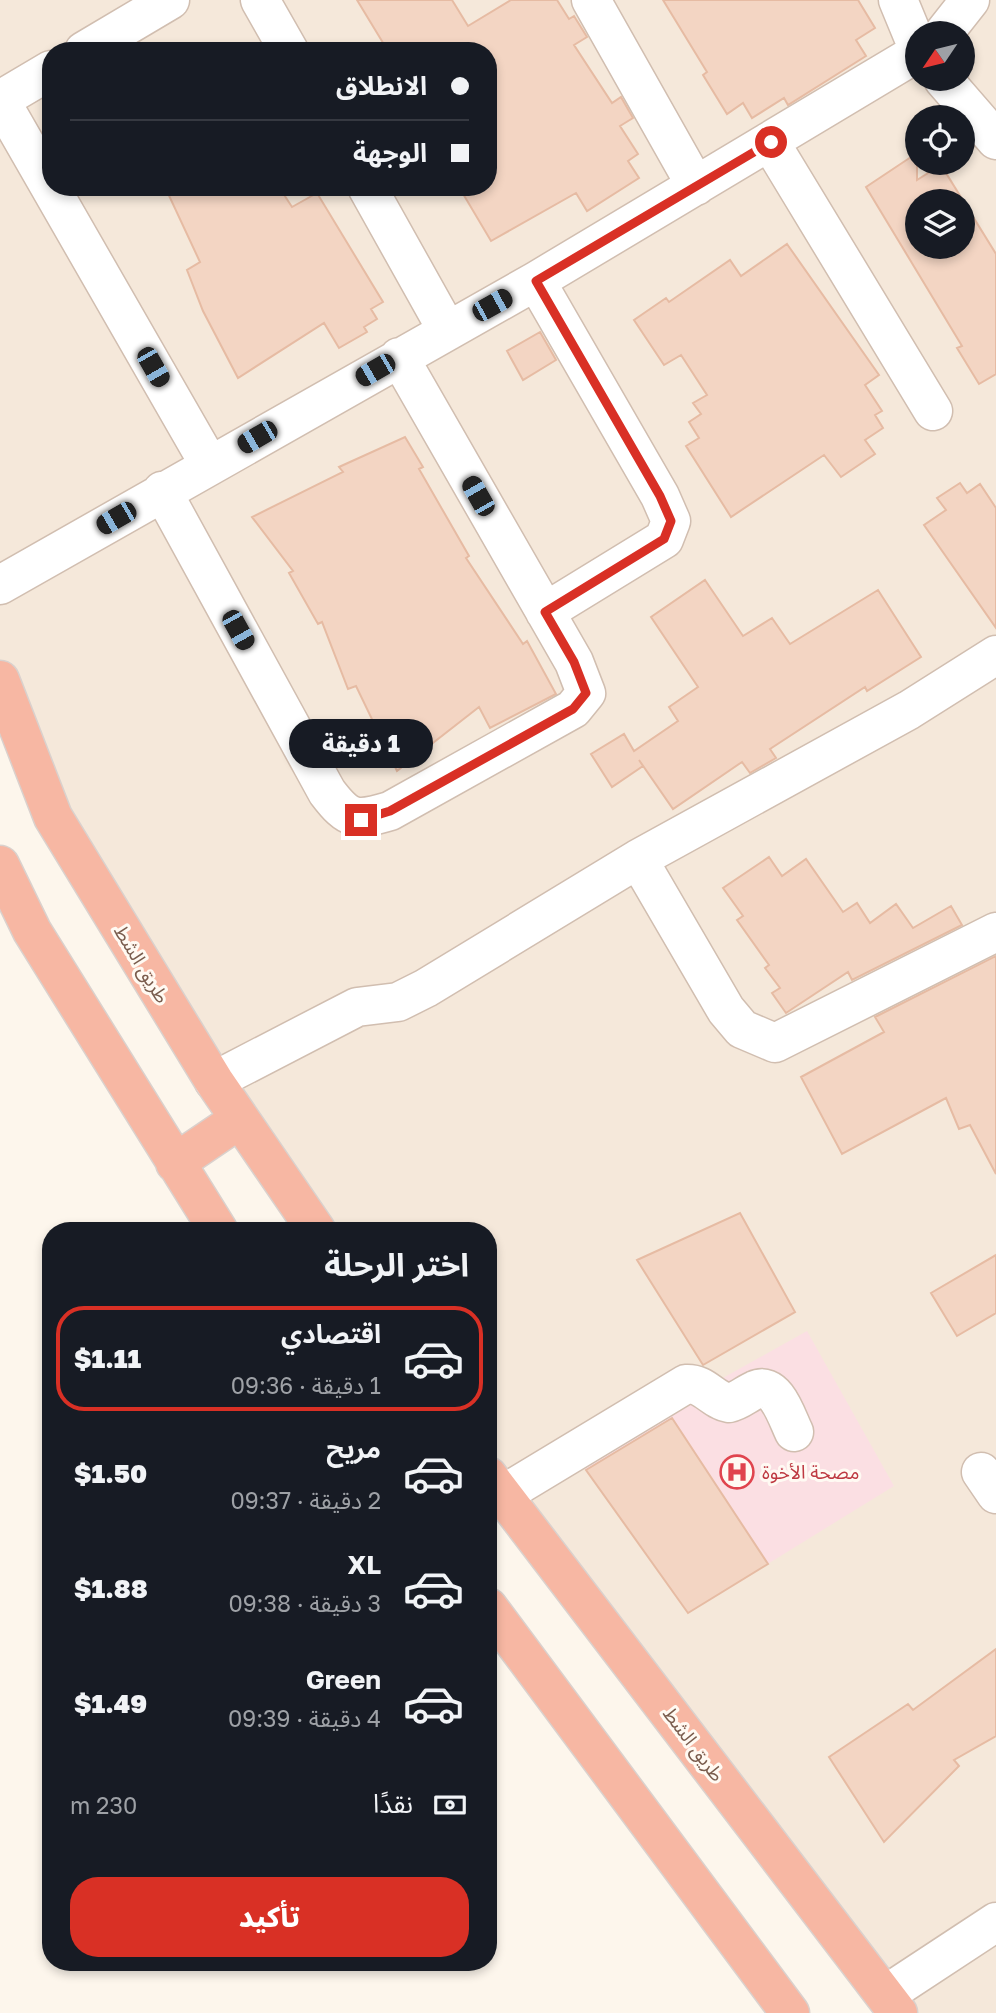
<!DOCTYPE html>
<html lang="ar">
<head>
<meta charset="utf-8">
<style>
  :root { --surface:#171b24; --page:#20242c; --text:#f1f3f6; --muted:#9ea1a6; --line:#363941; --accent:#d93025 }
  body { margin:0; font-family:"Golos Text","Noto Sans Arabic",sans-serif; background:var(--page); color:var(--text); direction:rtl; height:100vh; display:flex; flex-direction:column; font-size:26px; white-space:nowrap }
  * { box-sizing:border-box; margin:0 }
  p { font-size:23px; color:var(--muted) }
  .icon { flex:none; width:38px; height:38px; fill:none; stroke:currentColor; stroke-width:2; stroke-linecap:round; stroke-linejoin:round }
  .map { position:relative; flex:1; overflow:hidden; direction:ltr }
  .details { position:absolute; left:42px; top:1222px; width:455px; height:749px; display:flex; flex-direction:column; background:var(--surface); border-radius:28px; box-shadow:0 4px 10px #0003; direction:rtl }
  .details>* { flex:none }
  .top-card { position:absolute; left:42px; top:42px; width:455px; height:154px; border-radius:28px; box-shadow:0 4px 10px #0003; direction:rtl; display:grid; align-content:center; height:154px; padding:0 28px; background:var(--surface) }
  .needle { width:46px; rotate:235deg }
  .tools { position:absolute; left:905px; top:21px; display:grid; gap:14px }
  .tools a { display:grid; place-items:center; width:70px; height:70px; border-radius:50%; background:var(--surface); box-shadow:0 4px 10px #0003; font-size:35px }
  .end { position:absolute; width:32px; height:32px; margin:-16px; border:9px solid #d93025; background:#fff; box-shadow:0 0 0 4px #fff }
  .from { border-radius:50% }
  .bubble { position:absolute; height:49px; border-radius:24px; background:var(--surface); box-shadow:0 4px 10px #0003; font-size:23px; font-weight:800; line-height:49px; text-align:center; direction:rtl }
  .car { position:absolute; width:21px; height:42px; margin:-21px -10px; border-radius:9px; box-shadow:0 0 5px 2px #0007; background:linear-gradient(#222 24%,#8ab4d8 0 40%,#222 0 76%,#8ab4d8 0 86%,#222 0) }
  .top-card b { display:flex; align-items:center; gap:24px; height:66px; font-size:26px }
  .top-card b+b { border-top:2px solid var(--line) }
  .top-card i { width:18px; height:18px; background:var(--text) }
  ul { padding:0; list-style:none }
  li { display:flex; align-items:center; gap:21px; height:105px; margin:0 14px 10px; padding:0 14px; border:4px solid transparent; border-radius:28px }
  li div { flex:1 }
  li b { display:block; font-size:26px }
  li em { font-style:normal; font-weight:800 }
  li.selected { border-color:var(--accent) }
  li>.icon { width:63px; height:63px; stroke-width:1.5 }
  h2 { padding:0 28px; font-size:32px; line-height:84px }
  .pay { display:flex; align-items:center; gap:18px; height:77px; padding:0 28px; font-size:26px }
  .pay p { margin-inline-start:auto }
  .primary-button { display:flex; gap:14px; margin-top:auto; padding:14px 28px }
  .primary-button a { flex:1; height:80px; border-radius:28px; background:var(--accent); color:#fff; font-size:28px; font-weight:800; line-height:80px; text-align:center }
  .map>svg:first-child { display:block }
  .residential { fill:#f5e8da; fill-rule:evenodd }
  .medical { fill:#fbdfe3 }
  .building { fill:#f3d5c3; stroke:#e6bba3; stroke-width:2; fill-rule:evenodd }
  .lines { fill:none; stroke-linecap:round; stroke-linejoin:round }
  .minor-casing { stroke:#d1beb0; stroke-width:41 }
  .highway-casing { stroke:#dad1cd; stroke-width:41 }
  .minor { stroke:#fff; stroke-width:38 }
  .highway { stroke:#f7b7a3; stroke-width:38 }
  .route { stroke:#d93025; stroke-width:9 }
  .labels { text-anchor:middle; stroke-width:6; stroke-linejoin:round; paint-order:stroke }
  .street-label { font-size:19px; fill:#7a5c4d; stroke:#fffaf3 }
  .health-label { font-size:19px; fill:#be3a42; stroke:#fffaf3; text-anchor:start }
</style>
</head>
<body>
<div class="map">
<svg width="996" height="2013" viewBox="0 0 996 2013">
  <rect width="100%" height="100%" fill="#fdf6ec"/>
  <path class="residential" d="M0 0H996V2013H898L488 1476V1230H316L214 1081 0 680ZM917 33H962V79H917ZM51 51H488V187H51ZM917 117H962V163H917ZM917 201H962V247H917Z"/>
  <path class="medical" d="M807 1331 894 1486 688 1613 578 1459Z"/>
  <path class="building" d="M357 0H452L468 26 511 0H557L569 19 574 16 587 37 574 45 612 103 621 97 633 118 620 126 638 154 628 161 639 178 587 211 576 193 491 241 459 187H488V51H388Z
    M663 0H858L875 28 856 40 866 56 788 105 784 98 752 118 743 103 727 114 703 75 707 72Z
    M917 153V180L941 165 996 254V374L979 384 957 348 962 346 866 187ZM917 201H962V247H917Z
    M165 187H279L292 207 317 193 383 302 371 309 377 319 364 327 367 332 339 348 324 323 238 378 203 311 187 270 200 262Z
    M787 244 879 375 865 385 882 411 875 415 883 428 865 440 875 454 841 477 824 455 731 517 686 446 699 438 689 422 701 414 693 403 707 395 681 355 664 365 634 320 666 298 669 302 730 260 741 276Z
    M540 332 556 360 523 380 507 351Z
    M405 437 423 467 419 469 469 556 466 558 523 644 527 641 556 694 490 728 479 707 397 771 356 686 348 689 322 622 318 624 289 573 293 571 252 517 343 472 339 467Z
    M960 483 967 493 980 484 996 508V628L924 525 946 510 937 498Z
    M705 580 743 636 772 618 790 644 878 590 921 657 867 691 865 687 770 749 776 758 750 773 742 762 673 809 639 760 643 766 612 787 591 754 624 734 634 751 678 721 669 707 698 687 651 617Z
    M769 857 782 876 806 859 843 912 857 903 870 923 896 904 913 928 951 906 962 925 852 980 848 972 786 1013 772 993 780 988 765 968 769 965 737 920 743 916 723 888Z
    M996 956V1174L970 1125 959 1129 946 1098 842 1154 801 1077 884 1032 875 1017Z
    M740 1213 795 1312 703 1365 637 1260Z
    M996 1255V1313L957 1336 931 1293Z
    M672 1418 768 1564 688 1613 586 1470Z
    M996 1649V1736L954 1760 959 1766 884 1842 829 1757 908 1704 913 1710Z"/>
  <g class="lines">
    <defs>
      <path id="minor" d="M260 0 289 51
        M591 0 696 186
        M898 0 917 46
        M944 33 970 0
        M84 51 170 0
        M943 79 996 140
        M0 100 209 464
        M0 100 51 70
        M770 142 933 411
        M367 187 447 330
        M536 281 660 496 671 521 664 539 545 612
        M162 491 327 792C349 821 356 821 390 811L573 709 586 693 574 662 399 357
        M0 585 536 281 917 53
        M638 859 726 1010 742 1029 775 1043 996 932
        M214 1081 357 1007 398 1002 426 988 638 859 909 710 996 655
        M981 1472 996 1494
        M502 1495 686 1384C705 1383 712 1400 729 1403 739 1401 746 1394 755 1390 776 1380 787 1418 794 1432
        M885 1995 996 1922"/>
      <path id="highway" d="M0 680 53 817 214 1081 316 1230
        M0 865 32 931 218 1230
        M175 1163 240 1119
        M488 1476 898 2013
        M488 1607 790 2013"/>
    </defs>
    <use href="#minor" class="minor-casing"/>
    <use href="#highway" class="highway-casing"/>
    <use href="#minor" class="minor"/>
    <use href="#highway" class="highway"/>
  </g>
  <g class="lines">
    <path class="route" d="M361 820 390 811 573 709 586 693 574 662 545 612 664 539 671 521 660 496 536 281 771 142"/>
  </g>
  <defs>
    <symbol id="hospital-ring" viewBox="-11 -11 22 22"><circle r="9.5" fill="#fffaf3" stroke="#e0444e" stroke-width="1.5"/><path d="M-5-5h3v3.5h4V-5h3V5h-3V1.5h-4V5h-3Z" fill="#e0444e"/></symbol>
  </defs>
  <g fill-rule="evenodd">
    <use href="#hospital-ring" x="718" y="1453" width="38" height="38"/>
  </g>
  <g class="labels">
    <g class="street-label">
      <text transform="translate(142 964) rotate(59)" y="7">طريق الشط</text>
      <text transform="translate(694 1744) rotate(53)" y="7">طريق الشط</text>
    </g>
    <g class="health-label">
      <text x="762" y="1479">مصحة الأخوة</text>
    </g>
  </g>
</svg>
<div class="tools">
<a><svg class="needle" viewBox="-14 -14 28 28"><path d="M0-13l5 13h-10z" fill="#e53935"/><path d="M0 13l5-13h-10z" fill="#9ea1a6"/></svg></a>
<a><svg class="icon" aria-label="locate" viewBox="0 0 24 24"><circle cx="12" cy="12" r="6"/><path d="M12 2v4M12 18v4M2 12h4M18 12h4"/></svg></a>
<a><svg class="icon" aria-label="layers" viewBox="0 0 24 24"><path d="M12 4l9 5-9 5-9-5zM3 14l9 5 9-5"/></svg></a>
</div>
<i class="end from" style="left:771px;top:142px"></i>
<i class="end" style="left:361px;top:820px"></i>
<div class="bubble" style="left:289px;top:719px;width:144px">1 دقيقة</div>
<i class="car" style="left:492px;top:305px;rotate:61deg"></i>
<i class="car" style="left:153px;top:367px;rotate:150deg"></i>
<i class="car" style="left:375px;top:370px;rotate:240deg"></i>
<i class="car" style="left:257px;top:437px;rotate:240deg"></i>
<i class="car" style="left:478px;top:496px;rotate:330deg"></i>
<i class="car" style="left:116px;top:518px;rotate:240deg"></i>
<i class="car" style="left:238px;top:630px;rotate:151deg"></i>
<div class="top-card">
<b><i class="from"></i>الانطلاق</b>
<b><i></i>الوجهة</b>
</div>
<section class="details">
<h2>اختر الرحلة</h2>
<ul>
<li class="selected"><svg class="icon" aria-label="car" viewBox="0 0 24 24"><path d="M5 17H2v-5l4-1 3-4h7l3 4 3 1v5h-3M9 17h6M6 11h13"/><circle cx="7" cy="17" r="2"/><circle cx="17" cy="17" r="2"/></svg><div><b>اقتصادي</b><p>1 دقيقة · 09:36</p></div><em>$1.11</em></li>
<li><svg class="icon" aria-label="car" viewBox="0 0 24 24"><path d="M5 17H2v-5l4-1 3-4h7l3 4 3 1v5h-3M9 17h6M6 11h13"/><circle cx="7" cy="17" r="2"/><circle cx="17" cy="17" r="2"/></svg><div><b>مريح</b><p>2 دقيقة · 09:37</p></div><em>$1.50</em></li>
<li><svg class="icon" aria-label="car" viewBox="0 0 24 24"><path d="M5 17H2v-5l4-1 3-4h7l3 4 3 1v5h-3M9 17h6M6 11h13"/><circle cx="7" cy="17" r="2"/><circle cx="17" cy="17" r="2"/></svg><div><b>XL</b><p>3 دقيقة · 09:38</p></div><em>$1.88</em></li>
<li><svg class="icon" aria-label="car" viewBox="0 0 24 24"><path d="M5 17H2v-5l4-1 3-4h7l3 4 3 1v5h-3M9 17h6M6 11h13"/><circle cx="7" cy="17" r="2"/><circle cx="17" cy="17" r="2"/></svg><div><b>Green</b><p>4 دقيقة · 09:39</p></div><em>$1.49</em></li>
</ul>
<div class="pay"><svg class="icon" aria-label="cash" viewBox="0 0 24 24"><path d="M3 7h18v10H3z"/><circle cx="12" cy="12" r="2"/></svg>نقدًا<p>230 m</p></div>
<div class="primary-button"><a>تأكيد</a></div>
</section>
</div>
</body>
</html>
